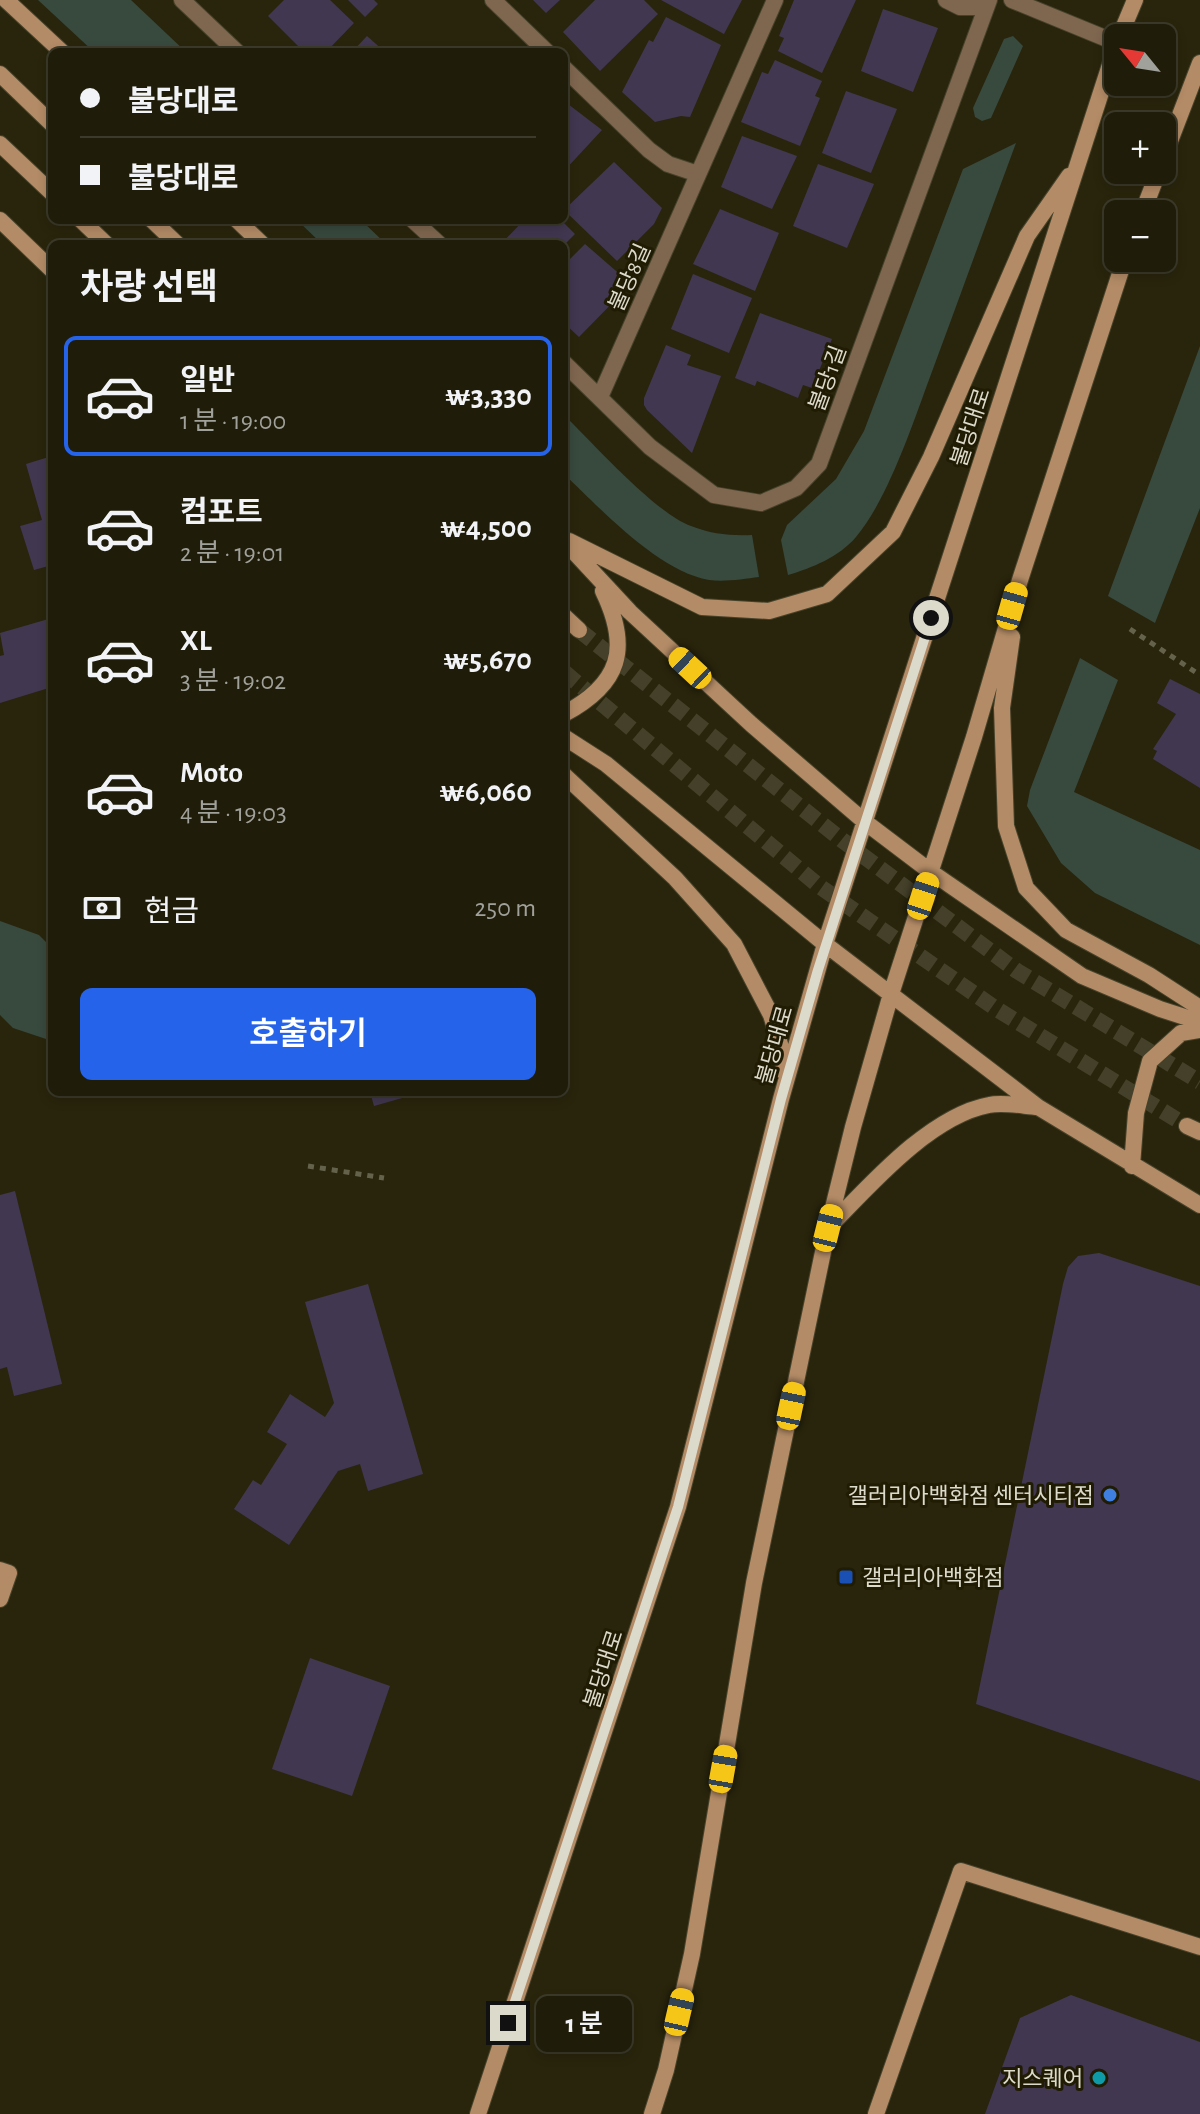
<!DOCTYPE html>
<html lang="ko">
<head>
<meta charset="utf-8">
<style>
  :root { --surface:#1f1c09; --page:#272512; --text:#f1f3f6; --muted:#a1a19c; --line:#3c3a2a; --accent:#2563eb }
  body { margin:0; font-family:"Alegreya Sans","Noto Sans KR",sans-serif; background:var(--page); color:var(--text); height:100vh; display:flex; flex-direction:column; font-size:30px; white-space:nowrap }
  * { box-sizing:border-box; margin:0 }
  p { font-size:26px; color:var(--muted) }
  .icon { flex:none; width:44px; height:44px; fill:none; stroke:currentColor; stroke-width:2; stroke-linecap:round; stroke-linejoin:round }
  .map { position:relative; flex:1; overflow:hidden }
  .sheet { position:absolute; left:48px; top:240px; width:520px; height:856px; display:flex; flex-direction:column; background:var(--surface); border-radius:12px; box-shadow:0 4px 12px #0003,0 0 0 2px var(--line) }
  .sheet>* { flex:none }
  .banner { position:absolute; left:48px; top:48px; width:520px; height:176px; border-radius:12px; box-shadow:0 4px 12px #0003,0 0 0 2px var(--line); display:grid; align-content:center; height:176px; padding:0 32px; background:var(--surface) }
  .needle { width:52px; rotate:300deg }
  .controls { position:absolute; left:1104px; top:24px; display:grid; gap:16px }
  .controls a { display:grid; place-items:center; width:72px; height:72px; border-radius:12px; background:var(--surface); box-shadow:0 4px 12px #0003,0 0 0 2px var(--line); font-size:40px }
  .end { position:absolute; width:36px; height:36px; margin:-18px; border:10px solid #dcdacb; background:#111; box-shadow:0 0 0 4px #111 }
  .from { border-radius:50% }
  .bubble { position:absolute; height:56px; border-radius:12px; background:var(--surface); box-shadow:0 4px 12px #0003,0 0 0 2px var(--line); font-size:26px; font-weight:600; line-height:56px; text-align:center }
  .car { position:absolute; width:24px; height:48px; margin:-24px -12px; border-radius:10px; box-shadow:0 0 6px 2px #0007; background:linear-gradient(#f5c518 24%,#345 0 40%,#f5c518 0 76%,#345 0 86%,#f5c518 0) }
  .banner b { display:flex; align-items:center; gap:28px; height:76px; font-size:30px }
  .banner b+b { border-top:2px solid var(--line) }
  .banner i { width:20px; height:20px; background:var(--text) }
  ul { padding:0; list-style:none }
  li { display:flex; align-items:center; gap:24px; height:120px; margin:0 16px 12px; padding:0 16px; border:4px solid transparent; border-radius:12px }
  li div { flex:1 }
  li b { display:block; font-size:30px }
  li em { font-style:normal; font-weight:600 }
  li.on { border-color:var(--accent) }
  li>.icon { width:72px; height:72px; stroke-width:1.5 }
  h2 { padding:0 32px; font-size:36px; line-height:96px }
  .pay { display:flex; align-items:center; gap:20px; height:88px; padding:0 32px; font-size:30px }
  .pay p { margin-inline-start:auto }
  .button { display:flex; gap:16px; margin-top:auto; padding:16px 32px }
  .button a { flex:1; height:92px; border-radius:12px; background:var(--accent); color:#fff; font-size:32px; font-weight:600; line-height:92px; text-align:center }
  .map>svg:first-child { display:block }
  .green { fill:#38493e }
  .building { fill:#413750 }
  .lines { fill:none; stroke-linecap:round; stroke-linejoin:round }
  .secondary-tunnel { stroke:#444029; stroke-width:16; stroke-dasharray:16 8; stroke-linecap:butt }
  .street-casing { stroke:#46422b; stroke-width:18 }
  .secondary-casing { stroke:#46422b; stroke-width:18 }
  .path { stroke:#65624c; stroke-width:5; stroke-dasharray:6 6; stroke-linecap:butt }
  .street { stroke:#7f664f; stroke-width:16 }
  .secondary { stroke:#b38b66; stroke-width:16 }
  .route { stroke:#dcdacb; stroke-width:10 }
  .shop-dot { fill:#3f7fe0; stroke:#201b03; stroke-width:3 }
  .transit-dot { fill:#1a4fb4; stroke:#201b03; stroke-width:3 }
  .culture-dot { fill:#0f9aa8; stroke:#201b03; stroke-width:3 }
  .labels { text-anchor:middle; stroke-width:6; stroke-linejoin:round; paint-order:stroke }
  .street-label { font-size:22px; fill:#dcdacb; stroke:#201b03 }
  .poi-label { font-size:22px; fill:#dcdacb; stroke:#201b03; text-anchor:end }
</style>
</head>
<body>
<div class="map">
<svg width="1200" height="2114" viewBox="0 0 1200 2114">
  <rect width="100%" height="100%" fill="#29250c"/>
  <path class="green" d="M38 0H131L186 52H94Z
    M1013 36 1023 46 991 118 982 121 975 117 973 108 1004 39Z
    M1016 143C987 221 959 299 930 377 913 423 888 499 856 537 839 557 812 568 788 575L781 540 787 525 836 479 864 431 963 169Z
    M297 220H361L386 244H322Z
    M1200 346V508L1155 623 1108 596Z
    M564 415C594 444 655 513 691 526 711 534 731 536 752 535L759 577C744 579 725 582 709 580 658 571 601 509 564 474Z
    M1080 658 1118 680 1074 792 1200 850V945L1095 893 1061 863 1027 806 1030 790Z
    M0 921 39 935 52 948V1041L13 1028 0 1015Z"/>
  <path class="building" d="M284 0H330L354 23 326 52H304L268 16Z
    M348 0H374L378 4 365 17Z
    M533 0H560L546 13Z
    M595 0H644L658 14 600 71 563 32Z
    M661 0H742L724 34Z
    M794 0H856L822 73 778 51 784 38 779 36Z
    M883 9 938 28 913 92 861 71Z
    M666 17 721 45 690 117 681 116 655 122 622 92 649 40 653 42Z
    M367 36 385 52H352Z
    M775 60 822 81 815 96 820 98 800 146 741 122 762 72 768 74Z
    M846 91 897 109 871 173 822 153Z
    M564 101 602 130 564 171Z
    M742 136 797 156 772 209 721 187Z
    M614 162 662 208 654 224 617 261 564 210Z
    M818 164 874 184 847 248 793 226Z
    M720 209 779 233 755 291 693 264Z
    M524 220H561L575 234 565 244H501Z
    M585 244 631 284 579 337 564 323V265Z
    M693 274 752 298 729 353 671 329Z
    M760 313 832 339 812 388 803 385 798 398 757 381 755 386 735 378Z
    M666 345 691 355 687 365 721 376 692 453 647 410 644 405V398Z
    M52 456V565L34 570 20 526 42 520 26 464Z
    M52 618V687L0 703V656L4 655 0 633Z
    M1170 679 1200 694V788L1153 759 1157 751 1153 749 1176 714 1157 703Z
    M370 1092H420V1093L374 1106Z
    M15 1191 62 1384 14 1396 7 1367 0 1369V1195Z
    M1099 1253 1200 1286V1781L976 1704 1063 1284 1068 1267 1078 1256Z
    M368 1284 423 1474 368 1491 360 1464 338 1471 289 1545 234 1509 253 1480 261 1485 287 1444 267 1432 290 1394 325 1417 334 1403 305 1302Z
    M310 1658 390 1686 352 1796 272 1769Z
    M1071 1995 1200 2042V2114H985L1020 2018Z"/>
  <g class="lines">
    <path class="secondary-tunnel" d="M579 630 842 840 1017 971 1200 1082
      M564 672 819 886 995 1008 1187 1126"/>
    <defs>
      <path id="street" d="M182 0 237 52
        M493 0 547 52
        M946 0 960 7H986
        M1012 0 1117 43
        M564 68 649 150 668 164 698 174
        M413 220 439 244
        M564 363 650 447 714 495 761 503 796 488 819 464 989 0
        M600 397 775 0"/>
      <path id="secondary" d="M6 0 62 52
        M1119 38 1135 0
        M0 74 52 124
        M0 144 52 193
        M1162 162 1200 63
        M1142 214 1159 170
        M0 220 52 270
        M81 220 106 244
        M152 220 177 244
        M237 220 262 244
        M564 541 630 612 751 724 865 822 931 872 1082 976 1160 1009 1200 1022
        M569 541 702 607 769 611 827 594 893 532 931 457 1027 236 1069 176
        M564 616 579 630
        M1012 637 1002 708 1006 826 1026 888 1066 930 1149 975 1200 1008
        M564 714C620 684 631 649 603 591
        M564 737 606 764 825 944 1038 1107 1200 1205
        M564 775 675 878 734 944 771 1015 784 1057 783 1071
        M1187 1126 1200 1132
        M1132 1166 1136 1113 1150 1061 1181 1033 1200 1030
        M829 1227C870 1185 930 1116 989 1105 1003 1102 1023 1106 1038 1107
        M0 1570 9 1573 0 1599
        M478 2114 678 1507 781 1099 825 944 1118 40
        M652 2114 666 2070 692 1954 754 1583 828 1228 853 1127 891 994 974 737 1020 580 1125 258
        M876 2114 961 1871 1200 1947"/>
    </defs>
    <use href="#street" class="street-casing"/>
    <use href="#secondary" class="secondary-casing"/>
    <path class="path" d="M1130 629 1200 675
      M308 1166 384 1178"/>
    <use href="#street" class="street"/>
    <use href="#secondary" class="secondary"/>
  </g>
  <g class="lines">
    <path class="route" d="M508 2023 678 1507 781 1099 818 970 931 618"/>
  </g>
  <circle class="shop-dot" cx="1110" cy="1495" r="8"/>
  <rect class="transit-dot" x="838" y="1569" width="16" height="16" rx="4"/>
  <circle class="culture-dot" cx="1099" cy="2078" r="8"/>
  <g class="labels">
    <g class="street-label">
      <text transform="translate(629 277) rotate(-66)" y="8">불당8길</text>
      <text transform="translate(827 378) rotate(-70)" y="8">불당1길</text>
      <text transform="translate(970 427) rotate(-72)" y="8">불당대로</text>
      <text transform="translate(774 1045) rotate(-74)" y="8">불당대로</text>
      <text transform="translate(603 1669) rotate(-72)" y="8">불당대로</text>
    </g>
    <g class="poi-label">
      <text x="1094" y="1503">갤러리아백화점 센터시티점</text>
      <text x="862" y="1585" text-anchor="start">갤러리아백화점</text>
      <text x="1083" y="2086">지스퀘어</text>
    </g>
  </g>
</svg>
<div class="controls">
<a><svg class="needle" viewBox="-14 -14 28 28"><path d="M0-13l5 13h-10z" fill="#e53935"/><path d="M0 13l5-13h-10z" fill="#a1a19c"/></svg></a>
<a>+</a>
<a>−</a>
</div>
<i class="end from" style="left:931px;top:618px"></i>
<i class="end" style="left:508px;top:2023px"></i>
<div class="bubble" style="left:536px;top:1996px;width:96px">1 분</div>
<i class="car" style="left:1012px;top:606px;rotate:16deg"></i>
<i class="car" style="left:690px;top:668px;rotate:313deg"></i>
<i class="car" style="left:923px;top:896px;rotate:18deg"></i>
<i class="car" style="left:828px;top:1228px;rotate:14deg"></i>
<i class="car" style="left:791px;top:1406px;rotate:12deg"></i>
<i class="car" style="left:723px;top:1769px;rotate:10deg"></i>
<i class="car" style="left:679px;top:2012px;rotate:13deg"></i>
<div class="banner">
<b><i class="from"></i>불당대로</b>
<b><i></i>불당대로</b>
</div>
<section class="sheet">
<h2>차량 선택</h2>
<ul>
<li class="on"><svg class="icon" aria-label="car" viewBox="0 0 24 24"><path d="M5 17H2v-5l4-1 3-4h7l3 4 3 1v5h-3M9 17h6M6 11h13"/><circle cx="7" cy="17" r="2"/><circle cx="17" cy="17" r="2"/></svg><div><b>일반</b><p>1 분 · 19:00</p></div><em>₩3,330</em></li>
<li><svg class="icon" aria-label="car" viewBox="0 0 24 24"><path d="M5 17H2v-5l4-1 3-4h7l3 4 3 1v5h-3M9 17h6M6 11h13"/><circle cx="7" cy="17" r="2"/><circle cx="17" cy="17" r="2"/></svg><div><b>컴포트</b><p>2 분 · 19:01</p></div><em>₩4,500</em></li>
<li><svg class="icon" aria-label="car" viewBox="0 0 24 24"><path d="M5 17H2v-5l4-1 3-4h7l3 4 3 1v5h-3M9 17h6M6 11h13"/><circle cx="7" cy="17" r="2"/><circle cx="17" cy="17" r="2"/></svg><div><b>XL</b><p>3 분 · 19:02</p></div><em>₩5,670</em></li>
<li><svg class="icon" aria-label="car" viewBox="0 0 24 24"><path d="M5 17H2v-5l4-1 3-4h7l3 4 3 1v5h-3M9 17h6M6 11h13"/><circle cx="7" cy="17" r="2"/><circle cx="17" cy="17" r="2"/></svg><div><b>Moto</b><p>4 분 · 19:03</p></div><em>₩6,060</em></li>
</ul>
<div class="pay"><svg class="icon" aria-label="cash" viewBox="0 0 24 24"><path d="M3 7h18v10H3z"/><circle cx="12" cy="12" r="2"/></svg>현금<p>250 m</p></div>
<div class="button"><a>호출하기</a></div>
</section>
</div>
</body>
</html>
